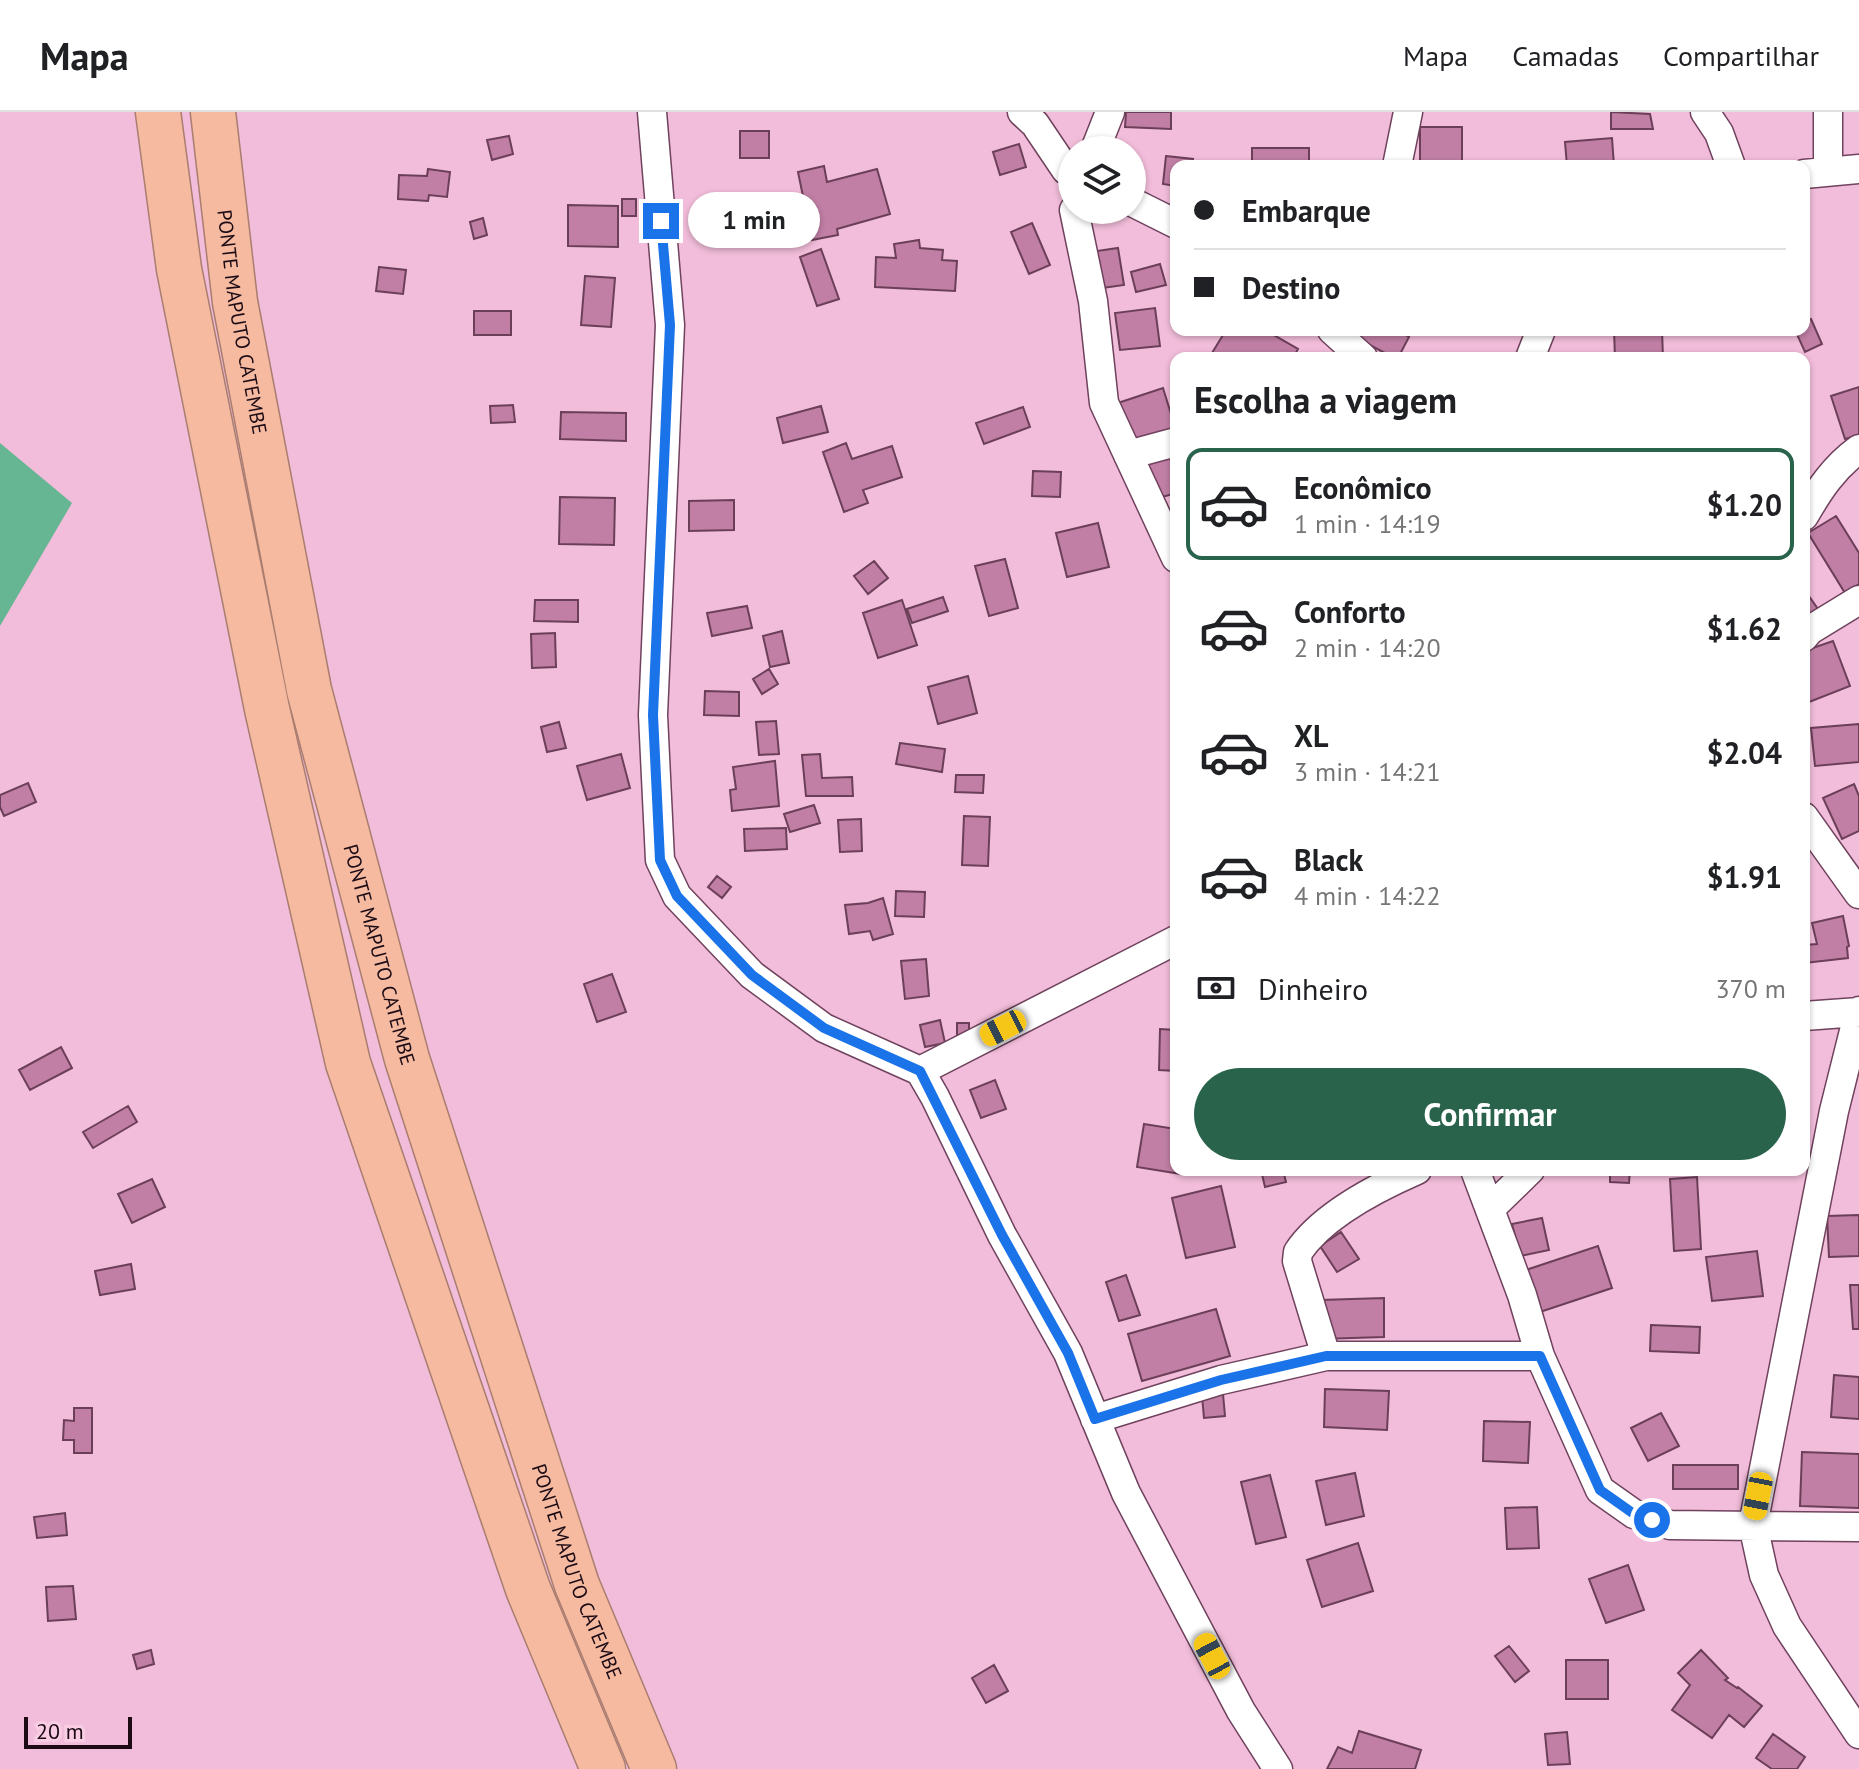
<!DOCTYPE html>
<html lang="pt">
<head>
<meta charset="utf-8">
<style>
  :root { --surface:#fff; --page:#f6f6f6; --text:#202124; --muted:#757577; --line:#e0e0e0; --accent:#29634c }
  body { margin:0; font-family:"PT Sans",sans-serif; background:var(--page); color:var(--text); height:100vh; display:flex; flex-direction:column; font-size:30px; white-space:nowrap }
  * { box-sizing:border-box; margin:0 }
  p { font-size:26px; color:var(--muted) }
  .icon { flex:none; width:44px; height:44px; fill:none; stroke:currentColor; stroke-width:2; stroke-linecap:round; stroke-linejoin:round }
  .map { position:relative; flex:1; overflow:hidden }
  .details { position:absolute; left:1170px; top:240px; width:640px; height:824px; display:flex; flex-direction:column; background:var(--surface); border-radius:16px; box-shadow:0 2px 6px #0004 }
  .details>* { flex:none }
  .banner { position:absolute; left:1170px; top:48px; width:640px; height:176px; border-radius:16px; box-shadow:0 2px 6px #0004; display:grid; align-content:center; height:176px; padding:0 24px; background:var(--surface) }
  .controls { position:absolute; left:1058px; top:24px; display:grid; gap:16px }
  .controls a { display:grid; place-items:center; width:88px; height:88px; border-radius:50%; background:var(--surface); box-shadow:0 2px 6px #0004; font-size:40px }
  .scale { position:absolute; left:24px; bottom:20px; width:108px; box-sizing:border-box; padding-left:8px; border:4px solid #1c0b15; border-top:0; font-size:22px; line-height:28px; white-space:nowrap; color:#1c0b15; -webkit-text-stroke:6px #f9cee5; paint-order:stroke }
  .end { position:absolute; width:36px; height:36px; margin:-18px; border:10px solid #1a73e8; background:#fff; box-shadow:0 0 0 4px #fff }
  .from { border-radius:50% }
  .bubble { position:absolute; height:56px; border-radius:28px; background:var(--surface); box-shadow:0 2px 6px #0004; font-size:26px; font-weight:800; line-height:56px; text-align:center }
  .car { position:absolute; width:24px; height:48px; margin:-24px -12px; border-radius:10px; box-shadow:0 0 6px 2px #0007; background:linear-gradient(#f5c518 24%,#345 0 40%,#f5c518 0 76%,#345 0 86%,#f5c518 0) }
  .banner b { display:flex; align-items:center; gap:28px; height:76px; font-size:30px }
  .banner b+b { border-top:2px solid var(--line) }
  .banner i { width:20px; height:20px; background:var(--text) }
  ul { padding:0; list-style:none }
  li { display:flex; align-items:center; gap:24px; height:112px; margin:0 16px 12px; padding:0 8px; border:4px solid transparent; border-radius:16px }
  li div { flex:1 }
  li b { display:block; font-size:30px }
  li em { font-style:normal; font-weight:800 }
  li.on { border-color:var(--accent) }
  li>.icon { width:72px; height:72px; stroke-width:1.5 }
  h2 { padding:0 24px; font-size:36px; line-height:96px }
  .pay { display:flex; align-items:center; gap:20px; height:88px; padding:0 24px; font-size:30px }
  .pay p { margin-inline-start:auto }
  .button { display:flex; gap:16px; margin-top:auto; padding:16px 24px }
  .button a { flex:1; height:92px; border-radius:48px; background:var(--accent); color:#fff; font-size:32px; font-weight:800; line-height:92px; text-align:center }
  header { display:flex; align-items:center; gap:48px; box-sizing:border-box; height:112px; padding:0 40px; background:var(--surface); border-bottom:2px solid var(--line) }
  header strong { font-size:38px }
  nav { display:flex; gap:44px; margin-inline-start:auto; font-size:28px }
  .map>svg:first-child { display:block }
  .green { fill:#66b593 }
  .building { fill:#c17fa5; stroke:#6c3f59; stroke-width:2 }
  .lines { fill:none; stroke-linecap:round; stroke-linejoin:round }
  .street-casing { stroke:#6f425d; stroke-width:31 }
  .highway-casing { stroke:#a97d6f; stroke-width:47 }
  .street { stroke:#fff; stroke-width:28 }
  .highway { stroke:#f5baa0; stroke-width:44 }
  .route { stroke:#1a73e8; stroke-width:10 }
  .labels { text-anchor:middle; stroke-width:8; stroke-linejoin:round; paint-order:stroke }
  .street-label { font-size:20px; fill:#1c0b15; stroke:#f9cee5 }
</style>
</head>
<body>
<header>
<strong>Mapa</strong>
<nav><a>Mapa</a><a>Camadas</a><a>Compartilhar</a></nav>
</header>
<div class="map">
<svg width="1859" height="1657" viewBox="0 0 1859 1657">
  <rect width="100%" height="100%" fill="#f2bdda"/>
  <path class="green" d="M0 331 72 391 0 514Z"/>
  <path class="building" d="M1126 0H1171V17L1125 15Z
    M1611 0 1650 2 1653 17H1611Z
    M1420 15H1462V51H1420Z
    M740 19H769V46H740Z
    M509 24 513 42 492 48 487 28Z
    M1612 26 1614 54H1567L1565 30Z
    M1019 32 1026 55 1000 63 993 40Z
    M1252 36H1309V54H1252Z
    M1166 44 1193 47 1192 54H1176V74L1163 72Z
    M824 54 827 70 877 57 890 102 837 117 838 123 812 128 798 60Z
    M428 57 450 60 447 85 429 83 428 89 398 87 399 63 427 64Z
    M622 87H636V104H622Z
    M568 93 618 94V135L568 134Z
    M483 106 487 123 474 127 470 110Z
    M1032 111 1050 153 1029 162 1011 120Z
    M919 128 920 136 943 138 942 148 957 149 955 179 875 175 876 145 896 146 894 132Z
    M1118 136 1124 173 1095 177 1090 140Z
    M821 137 839 187 817 194 800 145Z
    M1160 152 1166 173 1136 180 1131 160Z
    M379 155 406 158 403 182 376 179Z
    M585 164 615 166 611 215 581 213Z
    M1155 196 1160 234 1120 238 1115 201Z
    M474 199H511V223H474Z
    M1811 207 1822 232 1805 240 1795 218H1804V210Z
    M1226 218H1265L1298 237 1293 246H1209Z
    M1342 218H1397L1409 225 1398 246H1394Z
    M1470 218H1506V222L1470 220Z
    M1614 218H1662L1663 246H1615Z
    M1859 275V323L1845 327 1831 284Z
    M1163 276 1176 318 1129 334 1115 292Z
    M513 293 515 310 491 311 490 294Z
    M821 294 828 320 783 331 777 306Z
    M1023 295 1030 315 984 332 976 311Z
    M561 300 626 301V329L560 327Z
    M846 331 852 347 892 334 902 365 863 378 868 391 844 400 823 340Z
    M1176 335V381L1159 386 1145 346Z
    M1033 359 1061 360 1060 385 1032 384Z
    M560 385 615 386 614 433 559 432Z
    M734 388V418L689 419V389Z
    M1836 404 1859 441V472L1845 481 1808 421Z
    M1098 411 1109 455 1067 465 1056 421Z
    M1005 447 1018 496 989 504 975 454Z
    M874 449 888 466 868 482 854 464Z
    M1809 484 1822 503 1804 514V487Z
    M943 485 948 499 912 511 907 497Z
    M535 488H578V510L534 509Z
    M902 488 917 533 878 546 863 501Z
    M747 494 752 516 712 524 707 501Z
    M782 519 789 551 770 555 763 524Z
    M555 521 556 555 532 556 531 522Z
    M1833 529 1850 574 1804 592V539Z
    M769 557 778 572 762 582 753 567Z
    M968 564 977 601 938 612 928 575Z
    M705 579 739 580V604L704 603Z
    M776 609 779 642 759 643 756 610Z
    M559 610 566 636 547 640 541 615Z
    M1859 612V650L1815 654 1811 616Z
    M900 631 945 637 942 660 896 652Z
    M621 642 630 676 587 688 577 654Z
    M820 642 822 666 852 665 853 684H806L802 643Z
    M775 649 779 694 732 699 730 678 736 677 733 655Z
    M956 663H984L983 681 955 680Z
    M28 671 36 690 4 704 0 695V683Z
    M1854 672 1859 684V719L1842 727 1823 686Z
    M814 693 820 711 790 720 784 702Z
    M964 704 990 705 988 754 962 753Z
    M861 707 862 739 840 740 838 708Z
    M786 716 787 737 745 739 744 717Z
    M717 764 731 775 722 786 708 775Z
    M896 779 925 780 924 805 895 804Z
    M883 786 893 822 873 828 870 819 849 822 845 793 868 791Z
    M1843 804 1849 834 1847 835 1848 846 1805 851 1804 833 1817 832 1812 811Z
    M926 847 929 884 905 887 901 849Z
    M612 862 626 900 597 910 584 872Z
    M940 908 945 931 925 935 920 913Z
    M957 911H969V929H957Z
    M1160 917 1176 918V959L1159 958Z
    M61 935 72 956 30 978 19 958Z
    M995 968 1006 997 981 1006 970 978Z
    M128 994 137 1010 93 1036 83 1020Z
    M1144 1012 1176 1017V1058H1182L1181 1062 1137 1055Z
    M1261 1058H1283L1286 1070 1265 1075Z
    M1610 1058H1630L1629 1071 1610 1070Z
    M1697 1065 1701 1137 1674 1139 1670 1067Z
    M152 1067 165 1095 132 1111 118 1082Z
    M1221 1074 1235 1135 1186 1146 1172 1086Z
    M1859 1103V1144L1829 1145 1827 1104Z
    M1542 1106 1549 1138 1520 1144 1512 1112Z
    M1341 1120 1359 1147 1337 1160 1320 1134Z
    M1598 1134 1612 1176 1537 1201 1523 1159Z
    M1757 1139 1763 1184 1712 1189 1706 1145Z
    M131 1152 135 1177 100 1183 95 1159Z
    M1126 1163 1140 1203 1119 1209 1106 1170Z
    M1850 1173H1859V1217H1853Z
    M1384 1186V1225L1320 1227V1188Z
    M1216 1197 1230 1244 1142 1269 1128 1222Z
    M1651 1213 1700 1215 1699 1241 1650 1239Z
    M1834 1263 1859 1265V1307L1831 1305Z
    M1325 1277 1389 1279 1387 1318 1324 1315Z
    M1223 1282 1225 1304 1204 1306 1202 1284Z
    M74 1296H92V1341H74V1328H63L64 1308 74 1309Z
    M1661 1301 1679 1334 1648 1349 1631 1316Z
    M1484 1309 1530 1310 1528 1351 1483 1349Z
    M1802 1340 1859 1342V1396L1800 1394Z
    M1673 1353H1738V1377H1673Z
    M1355 1361 1364 1404 1326 1413 1316 1369Z
    M1270 1363 1286 1425 1256 1432 1241 1370Z
    M1537 1395 1539 1436 1507 1437 1505 1396Z
    M65 1401 67 1423 37 1426 34 1405Z
    M1358 1431 1373 1479 1322 1495 1307 1448Z
    M1628 1453 1644 1498 1606 1511 1589 1467Z
    M73 1474 76 1507 48 1509 46 1475Z
    M1509 1534 1529 1559 1515 1570 1495 1544Z
    M151 1538 154 1552 137 1557 133 1543Z
    M1701 1538 1728 1566 1725 1568 1737 1576 1738 1575 1762 1594 1744 1615 1729 1603 1712 1626 1672 1598 1690 1573 1678 1561Z
    M1566 1548H1608V1587H1566Z
    M994 1553 1008 1579 986 1591 972 1566Z
    M1359 1619 1421 1638 1415 1657H1327L1338 1635 1352 1641Z
    M1567 1620 1570 1652 1548 1653 1545 1622Z
    M1773 1622 1805 1645 1797 1657H1772L1756 1646Z"/>
  <g class="lines">
    <defs>
      <path id="street" d="M652 0 670 213 653 603 660 748 677 784 752 863 824 916 920 959 935 985 1002 1123 1068 1241 1126 1381 1241 1599 1278 1657
        M1022 0 1035 12 1066 58 1072 61
        M1705 0 1719 21 1731 54
        M1095 38 1110 0
        M1397 54 1408 0
        M1828 59V0
        M1804 62 1859 57
        M1132 90 1176 112
        M1074 98 1093 189 1104 291 1176 446
        M1332 218 1363 246
        M1530 246 1541 218
        M1128 343 1176 330
        M1804 404C1819 378 1834 355 1859 337
        M1804 525 1810 518 1859 488
        M1804 705 1859 782
        M1859 899 1834 999 1753 1413 1764 1463 1787 1514 1859 1622
        M1804 904 1859 900
        M920 959 1176 828
        M1475 1058 1522 1183 1540 1244 1600 1378 1634 1402 1670 1413 1859 1415
        M1490 1097 1530 1058
        M1326 1244 1297 1149 1298 1140C1322 1104 1378 1075 1417 1058
        M1095 1307 1221 1268 1326 1244H1540"/>
      <g id="highway">
        <path d="M158 0 179 157 267 597 348 951 528 1477 603 1657"/>
        <path id="s1" d="M213 0 235 190 309 578 407 947 577 1473 654 1657"/>
      </g>
    </defs>
    <use href="#street" class="street-casing"/>
    <use href="#highway" class="highway-casing"/>
    <use href="#street" class="street"/>
    <use href="#highway" class="highway"/>
  </g>
  <g class="lines">
    <path class="route" d="M661 109 670 213 653 603 660 748 677 784 752 863 824 916 920 959 1002 1123 1068 1241 1095 1307 1221 1268 1326 1244H1540L1600 1378 1634 1402 1652 1408"/>
  </g>
  <g class="labels">
    <g class="street-label">
      <text dy="7" stroke="none"><textPath href="#s1" startOffset="212">PONTE MAPUTO CATEMBE</textPath></text>
      <text dy="7" stroke="none"><textPath href="#s1" startOffset="860">PONTE MAPUTO CATEMBE</textPath></text>
      <text dy="7" stroke="none"><textPath href="#s1" startOffset="1508">PONTE MAPUTO CATEMBE</textPath></text>
    </g>
  </g>
</svg>
<div class="controls">
<a><svg class="icon" aria-label="layers" viewBox="0 0 24 24"><path d="M12 4l9 5-9 5-9-5zM3 14l9 5 9-5"/></svg></a>
</div>
<div class="scale">20 m</div>
<i class="end from" style="left:1652px;top:1408px"></i>
<i class="end" style="left:661px;top:109px"></i>
<div class="bubble" style="left:688px;top:80px;width:132px">1 min</div>
<i class="car" style="left:1003px;top:916px;rotate:243deg"></i>
<i class="car" style="left:1758px;top:1384px;rotate:191deg"></i>
<i class="car" style="left:1212px;top:1544px;rotate:332deg"></i>
<div class="banner">
<b><i class="from"></i>Embarque</b>
<b><i></i>Destino</b>
</div>
<section class="details">
<h2>Escolha a viagem</h2>
<ul>
<li class="on"><svg class="icon" aria-label="car" viewBox="0 0 24 24"><path d="M5 17H2v-5l4-1 3-4h7l3 4 3 1v5h-3M9 17h6M6 11h13"/><circle cx="7" cy="17" r="2"/><circle cx="17" cy="17" r="2"/></svg><div><b>Econômico</b><p>1 min · 14:19</p></div><em>$1.20</em></li>
<li><svg class="icon" aria-label="car" viewBox="0 0 24 24"><path d="M5 17H2v-5l4-1 3-4h7l3 4 3 1v5h-3M9 17h6M6 11h13"/><circle cx="7" cy="17" r="2"/><circle cx="17" cy="17" r="2"/></svg><div><b>Conforto</b><p>2 min · 14:20</p></div><em>$1.62</em></li>
<li><svg class="icon" aria-label="car" viewBox="0 0 24 24"><path d="M5 17H2v-5l4-1 3-4h7l3 4 3 1v5h-3M9 17h6M6 11h13"/><circle cx="7" cy="17" r="2"/><circle cx="17" cy="17" r="2"/></svg><div><b>XL</b><p>3 min · 14:21</p></div><em>$2.04</em></li>
<li><svg class="icon" aria-label="car" viewBox="0 0 24 24"><path d="M5 17H2v-5l4-1 3-4h7l3 4 3 1v5h-3M9 17h6M6 11h13"/><circle cx="7" cy="17" r="2"/><circle cx="17" cy="17" r="2"/></svg><div><b>Black</b><p>4 min · 14:22</p></div><em>$1.91</em></li>
</ul>
<div class="pay"><svg class="icon" aria-label="cash" viewBox="0 0 24 24"><path d="M3 7h18v10H3z"/><circle cx="12" cy="12" r="2"/></svg>Dinheiro<p>370 m</p></div>
<div class="button"><a>Confirmar</a></div>
</section>
</div>
</body>
</html>
